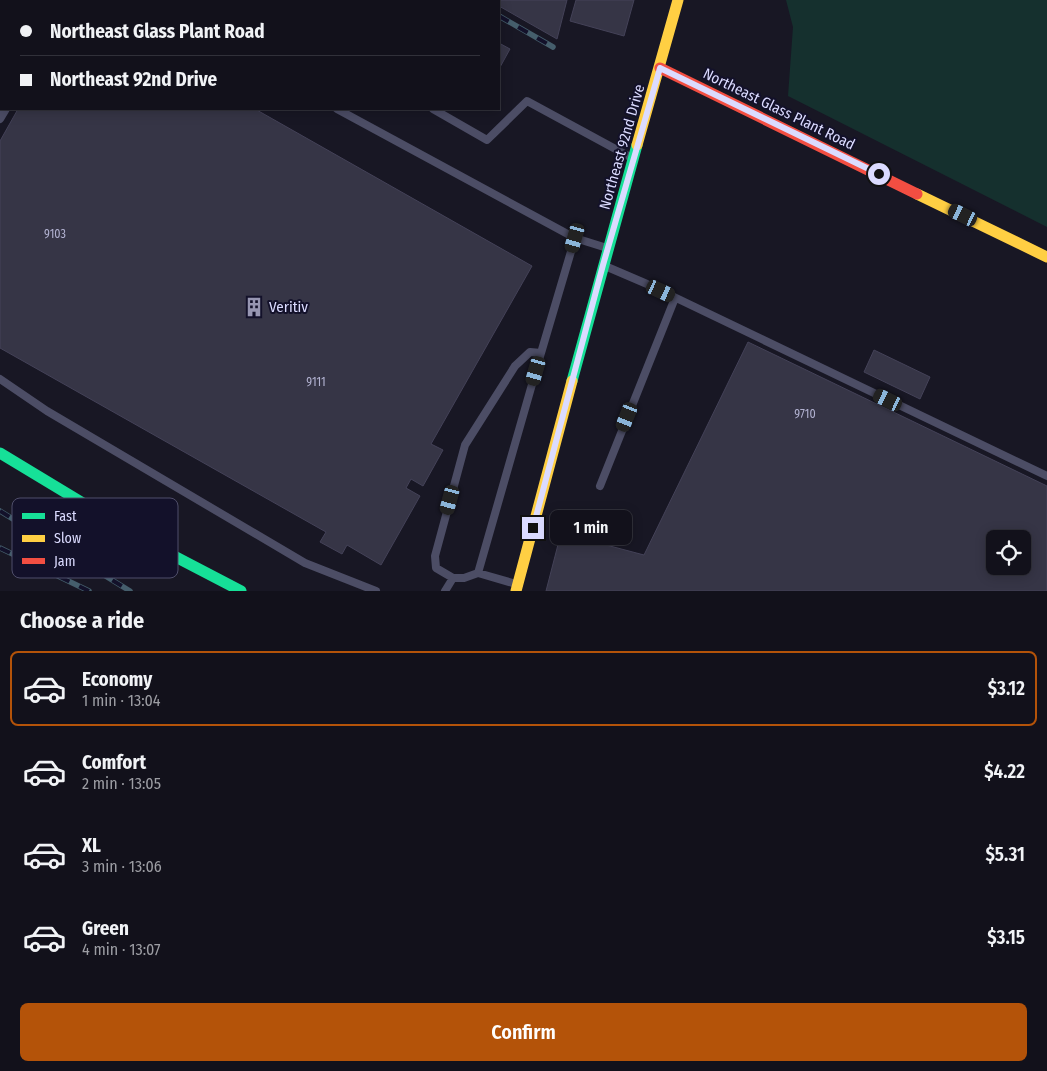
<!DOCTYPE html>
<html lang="en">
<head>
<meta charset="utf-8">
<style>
  :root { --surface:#12111b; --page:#1f1f28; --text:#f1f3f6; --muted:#9c9da3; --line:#31313a; --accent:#b45309 }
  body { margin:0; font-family:"Fira Sans Condensed",sans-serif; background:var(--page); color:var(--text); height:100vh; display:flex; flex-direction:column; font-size:19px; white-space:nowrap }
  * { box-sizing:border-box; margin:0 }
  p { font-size:16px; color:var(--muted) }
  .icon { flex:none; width:28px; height:28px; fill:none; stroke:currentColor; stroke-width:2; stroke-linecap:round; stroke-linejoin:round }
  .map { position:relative; height:591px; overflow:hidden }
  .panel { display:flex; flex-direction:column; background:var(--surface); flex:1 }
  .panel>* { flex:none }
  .top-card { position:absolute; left:0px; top:0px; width:500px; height:110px; box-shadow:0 2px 12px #0003,0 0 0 1px var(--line); display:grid; align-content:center; height:110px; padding:0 20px; background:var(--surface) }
  .tools { position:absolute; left:986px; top:530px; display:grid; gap:10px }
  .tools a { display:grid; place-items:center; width:45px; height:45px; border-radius:8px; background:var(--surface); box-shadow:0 2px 12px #0003,0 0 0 1px var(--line); font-size:25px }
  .end { position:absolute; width:22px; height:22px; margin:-11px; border:6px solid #dbdbff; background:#111; box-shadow:0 0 0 2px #111 }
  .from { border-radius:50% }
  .bubble { position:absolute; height:35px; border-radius:8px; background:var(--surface); box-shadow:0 2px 12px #0003,0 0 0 1px var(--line); font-size:16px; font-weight:600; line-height:35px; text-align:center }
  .car { position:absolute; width:15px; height:30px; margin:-15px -8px; border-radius:6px; box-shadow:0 0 4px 1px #0007; background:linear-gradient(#222 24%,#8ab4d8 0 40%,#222 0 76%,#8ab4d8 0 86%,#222 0) }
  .top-card b { display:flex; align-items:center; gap:18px; height:48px; font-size:19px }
  .top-card b+b { border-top:1px solid var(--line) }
  .top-card i { width:12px; height:12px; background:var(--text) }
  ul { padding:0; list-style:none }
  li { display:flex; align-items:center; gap:15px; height:75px; margin:0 10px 8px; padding:0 10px; border:2px solid transparent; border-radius:8px }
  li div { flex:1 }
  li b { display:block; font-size:19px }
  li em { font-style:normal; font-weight:600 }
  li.on { border-color:var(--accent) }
  li>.icon { width:45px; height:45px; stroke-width:1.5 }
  h2 { padding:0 20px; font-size:22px; line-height:60px }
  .primary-button { display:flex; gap:10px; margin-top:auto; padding:10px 20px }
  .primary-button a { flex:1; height:58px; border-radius:8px; background:var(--accent); color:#fff; font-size:20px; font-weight:600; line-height:58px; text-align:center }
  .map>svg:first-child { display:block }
  .green { fill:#15302e }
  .building { fill:#363546; stroke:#444258; fill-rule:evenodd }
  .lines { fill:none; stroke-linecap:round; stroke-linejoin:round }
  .lane { stroke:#4c4d65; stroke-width:8 }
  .fast { stroke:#16e098; stroke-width:11 }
  .slow { stroke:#ffcf43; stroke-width:11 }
  .jam { stroke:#f24e42; stroke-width:11 }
  .rail-casing { stroke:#455e6c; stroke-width:5.5 }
  .rail { stroke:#13112a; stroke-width:4; stroke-dasharray:11; stroke-linecap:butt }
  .route { stroke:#dbdbff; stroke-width:6 }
  .labels { text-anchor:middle; stroke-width:4; stroke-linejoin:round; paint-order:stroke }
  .number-label { font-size:12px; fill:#b2b2d1 }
  .street-label { font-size:15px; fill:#dbdbff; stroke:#13112a }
  .poi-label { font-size:15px; fill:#dbdbff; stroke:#13112a; text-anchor:start }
  .key { fill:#13112a; stroke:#4f4e6a; stroke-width:1 }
  .key-label { font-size:14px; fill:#dbdbff }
</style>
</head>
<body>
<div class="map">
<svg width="1047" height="591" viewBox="0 0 1047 591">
  <rect width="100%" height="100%" fill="#181724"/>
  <path class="green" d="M786 0H1047V227L788 96 793 27Z"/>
  <path class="building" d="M487 0H567L557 39 499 6V1Z
    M576 0H634L624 36 570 21Z
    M499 43 510 49 499 69Z
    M18 109H255L532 266 431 444 443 450 423 486 411 479 406 488 420 496 381 565 347 545 342 554 320 542 326 532 0 348V141Z
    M748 342 1047 486V591H546L561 533 644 555ZM995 539H1022V566H995Z
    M874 350 930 377 920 399 864 372Z"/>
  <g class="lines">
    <path class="lane" d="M136 0 139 1
      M246 0 248 1
      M67 1 68 0
      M407 1 408 0
      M337 109 575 238
      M433 109 487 140 527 101 632 158
      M0 119 6 109
      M605 266 647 284 1047 476
      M541 353 575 238 607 248
      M0 379 47 411 305 563 376 591
      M600 486 675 298
      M478 573 541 353 530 352 515 366 465 445 435 556 436 568 453 578H464L478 573 516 584
      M445 591 453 578"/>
    <path class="fast" d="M572 381 637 145
      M0 453 149 543 241 591"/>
    <path class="slow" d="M637 145 678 0
      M917 194 1047 257
      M516 591 572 381"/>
    <path class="jam" d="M660 68 917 194"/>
    <defs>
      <path id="rail" d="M47 0 49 1
        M470 0 473 1
        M499 16 553 47
        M0 511 130 591
        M0 548 89 591"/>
    </defs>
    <use href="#rail" class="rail-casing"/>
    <use href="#rail" class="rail"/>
  </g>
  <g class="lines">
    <path class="route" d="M533 528 603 265 660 68 879 174"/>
  </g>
  <defs>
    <symbol id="building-bare" viewBox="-9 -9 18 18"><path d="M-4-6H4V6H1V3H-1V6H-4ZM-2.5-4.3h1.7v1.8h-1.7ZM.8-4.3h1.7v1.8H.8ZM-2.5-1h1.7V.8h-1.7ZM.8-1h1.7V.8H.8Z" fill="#9796b2" stroke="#13112a" stroke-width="2.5" paint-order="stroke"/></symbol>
  </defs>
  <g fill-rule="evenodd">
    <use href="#building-bare" x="240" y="293" width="28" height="28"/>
  </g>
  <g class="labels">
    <g class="number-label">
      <text x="55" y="238">9103</text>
      <text x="316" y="386">9111</text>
      <text x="805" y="418">9710</text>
    </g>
    <g class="street-label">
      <text transform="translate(779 109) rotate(26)" y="5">Northeast Glass Plant Road</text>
      <text transform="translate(622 147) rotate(-74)" y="5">Northeast 92nd Drive</text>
    </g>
    <g class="poi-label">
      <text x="269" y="312">Veritiv</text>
    </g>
  </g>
  <rect x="12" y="498" width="166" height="80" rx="8" class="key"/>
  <rect x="22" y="513" width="23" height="6" fill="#16e098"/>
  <rect x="22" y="535" width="23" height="7" fill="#ffcf43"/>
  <rect x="22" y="558" width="23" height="6" fill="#f24e42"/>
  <g class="key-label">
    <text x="54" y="521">Fast</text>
    <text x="54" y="543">Slow</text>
    <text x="54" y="566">Jam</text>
  </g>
</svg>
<div class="tools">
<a><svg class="icon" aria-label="locate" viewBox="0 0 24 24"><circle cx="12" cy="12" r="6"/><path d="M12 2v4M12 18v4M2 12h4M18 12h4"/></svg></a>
</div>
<i class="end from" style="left:879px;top:174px"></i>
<i class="end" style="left:533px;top:528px"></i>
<div class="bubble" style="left:550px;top:510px;width:82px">1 min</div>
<i class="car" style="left:963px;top:215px;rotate:296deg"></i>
<i class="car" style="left:575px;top:238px;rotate:196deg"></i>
<i class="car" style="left:661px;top:291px;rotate:115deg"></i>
<i class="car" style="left:536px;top:371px;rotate:196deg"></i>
<i class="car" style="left:888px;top:400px;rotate:296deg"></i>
<i class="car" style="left:627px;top:417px;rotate:202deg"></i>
<i class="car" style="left:450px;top:500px;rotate:195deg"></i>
<div class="top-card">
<b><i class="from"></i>Northeast Glass Plant Road</b>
<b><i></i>Northeast 92nd Drive</b>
</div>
</div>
<section class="panel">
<h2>Choose a ride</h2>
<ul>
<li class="on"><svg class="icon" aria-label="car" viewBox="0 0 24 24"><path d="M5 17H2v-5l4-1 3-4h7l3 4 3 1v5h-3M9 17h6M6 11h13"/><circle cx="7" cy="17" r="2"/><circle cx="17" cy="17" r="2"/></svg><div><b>Economy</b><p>1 min · 13:04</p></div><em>$3.12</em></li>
<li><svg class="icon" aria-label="car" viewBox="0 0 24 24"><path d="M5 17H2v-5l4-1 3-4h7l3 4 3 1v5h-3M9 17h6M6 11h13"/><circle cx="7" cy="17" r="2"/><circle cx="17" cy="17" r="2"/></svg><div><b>Comfort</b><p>2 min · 13:05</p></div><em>$4.22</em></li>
<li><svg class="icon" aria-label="car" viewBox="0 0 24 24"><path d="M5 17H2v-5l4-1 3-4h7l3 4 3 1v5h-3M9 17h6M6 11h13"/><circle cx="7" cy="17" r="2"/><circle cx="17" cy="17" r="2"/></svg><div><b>XL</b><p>3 min · 13:06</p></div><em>$5.31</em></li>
<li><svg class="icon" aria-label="car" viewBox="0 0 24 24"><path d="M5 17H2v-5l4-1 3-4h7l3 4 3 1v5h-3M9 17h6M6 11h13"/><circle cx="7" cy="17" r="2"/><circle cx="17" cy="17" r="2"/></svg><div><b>Green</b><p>4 min · 13:07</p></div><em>$3.15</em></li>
</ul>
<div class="primary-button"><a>Confirm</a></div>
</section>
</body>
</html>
